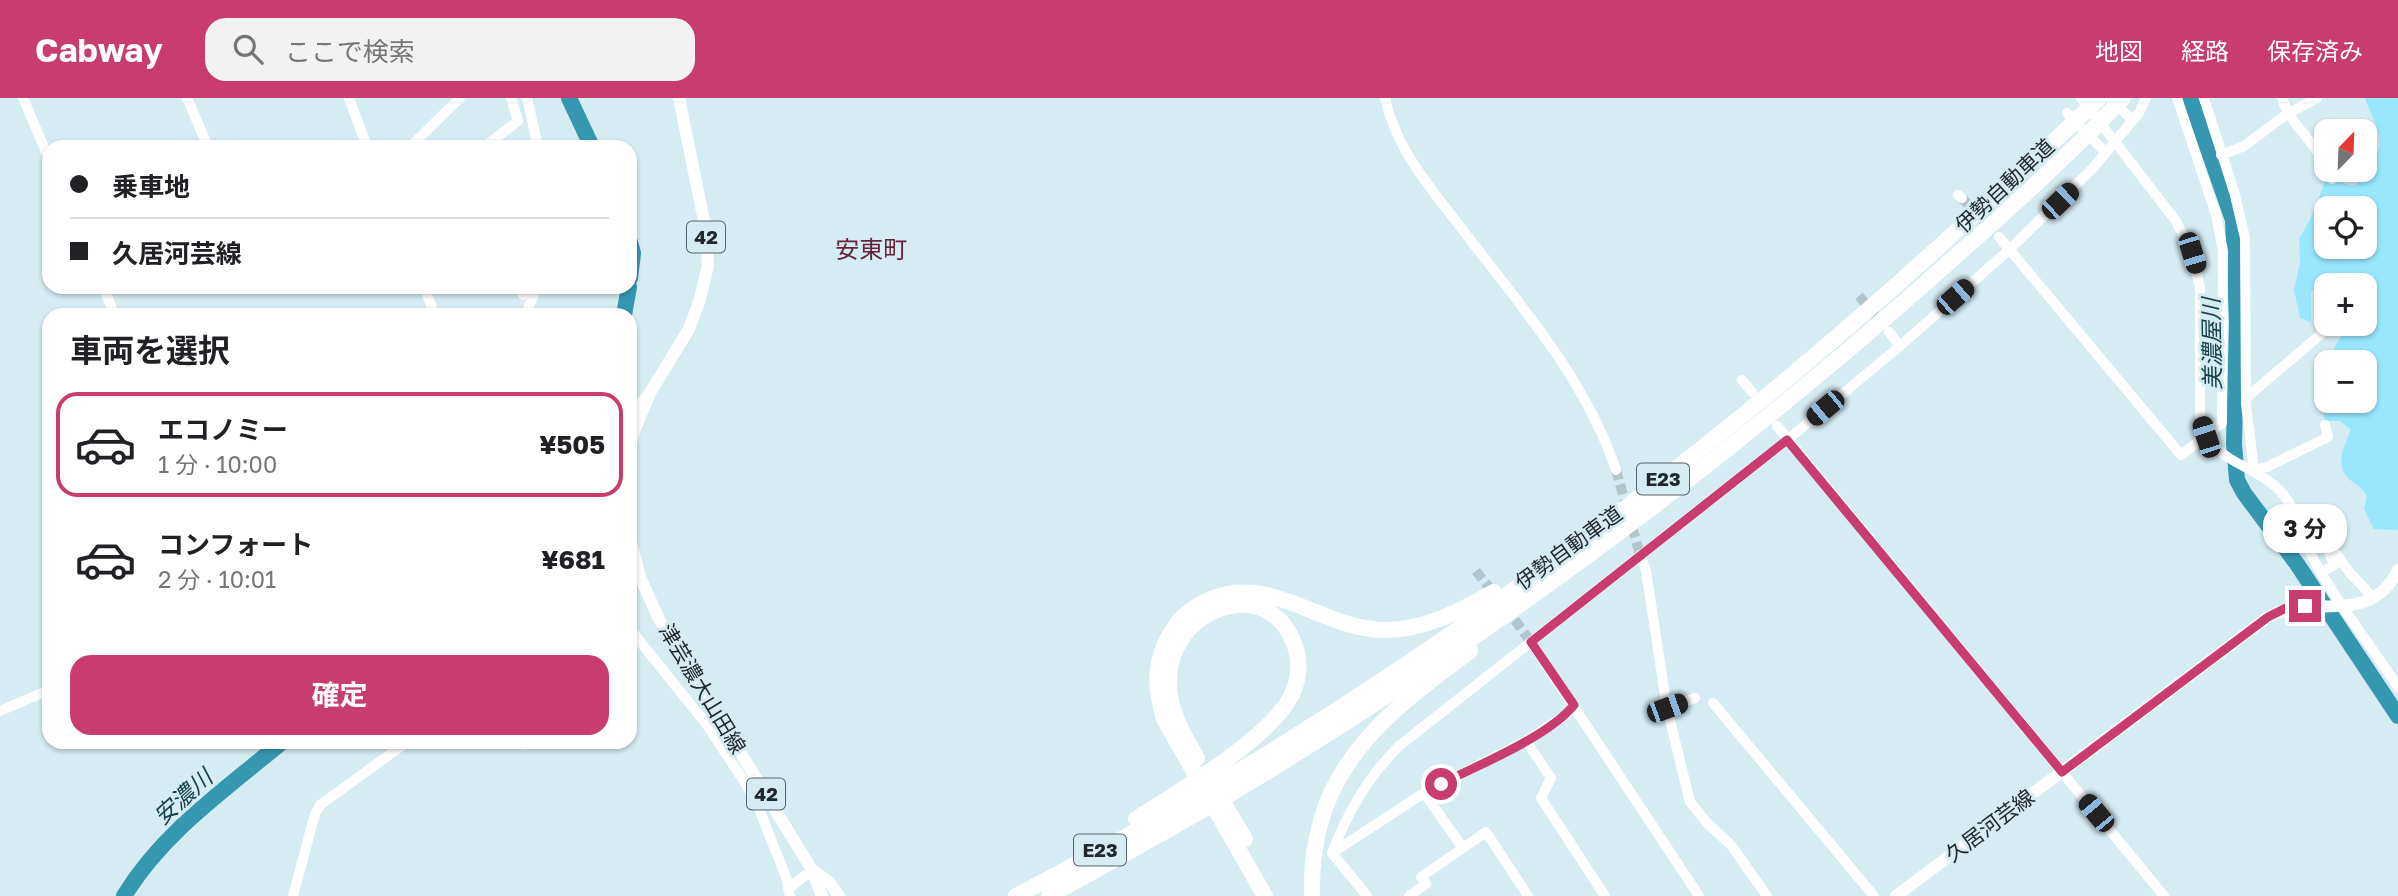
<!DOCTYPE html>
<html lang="ja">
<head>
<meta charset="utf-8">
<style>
  :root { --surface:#fff; --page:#f2f2f2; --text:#202124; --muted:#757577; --line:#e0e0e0; --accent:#c83c6f }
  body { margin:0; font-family:"Golos Text","Noto Sans JP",sans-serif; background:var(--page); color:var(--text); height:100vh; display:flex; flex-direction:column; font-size:26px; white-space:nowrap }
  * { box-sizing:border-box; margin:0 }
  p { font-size:23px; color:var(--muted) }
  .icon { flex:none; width:38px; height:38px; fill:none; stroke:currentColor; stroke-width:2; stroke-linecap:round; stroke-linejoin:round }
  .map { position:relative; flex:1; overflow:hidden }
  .side { position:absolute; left:42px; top:210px; width:595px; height:441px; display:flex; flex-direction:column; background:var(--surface); border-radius:21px; box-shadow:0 2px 5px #0004 }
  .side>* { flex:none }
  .top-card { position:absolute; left:42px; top:42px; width:595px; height:154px; border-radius:21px; box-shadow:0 2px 5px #0004; display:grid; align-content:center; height:154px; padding:0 28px; background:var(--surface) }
  .needle { width:46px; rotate:23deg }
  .fabs { position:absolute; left:2314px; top:21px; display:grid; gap:14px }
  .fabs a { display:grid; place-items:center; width:63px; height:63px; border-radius:14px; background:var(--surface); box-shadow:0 2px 5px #0004; font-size:35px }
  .end { position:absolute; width:32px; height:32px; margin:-16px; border:9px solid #c83c6f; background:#fff; box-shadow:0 0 0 4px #fff }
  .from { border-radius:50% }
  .bubble { position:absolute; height:49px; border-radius:21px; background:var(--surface); box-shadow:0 2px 5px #0004; font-size:23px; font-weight:700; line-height:49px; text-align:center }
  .car { position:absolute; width:21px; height:42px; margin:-21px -10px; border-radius:9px; box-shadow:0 0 5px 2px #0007; background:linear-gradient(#222 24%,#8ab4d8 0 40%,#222 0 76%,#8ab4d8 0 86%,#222 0) }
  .top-card b { display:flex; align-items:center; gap:24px; height:66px; font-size:26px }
  .top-card b+b { border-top:2px solid var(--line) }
  .top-card i { width:18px; height:18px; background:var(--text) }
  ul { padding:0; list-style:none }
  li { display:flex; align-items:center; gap:21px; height:105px; margin:0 14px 10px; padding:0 14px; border:4px solid transparent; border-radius:21px }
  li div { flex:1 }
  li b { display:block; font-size:26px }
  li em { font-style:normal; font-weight:700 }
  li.selected { border-color:var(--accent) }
  li>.icon { width:63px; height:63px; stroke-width:1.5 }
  h2 { padding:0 28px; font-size:32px; line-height:84px }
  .cta { display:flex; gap:14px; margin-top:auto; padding:14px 28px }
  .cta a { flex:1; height:80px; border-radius:21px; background:var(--accent); color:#fff; font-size:28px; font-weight:700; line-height:80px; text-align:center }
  header { display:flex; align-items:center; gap:42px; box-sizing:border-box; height:98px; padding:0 35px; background:var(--accent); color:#fff }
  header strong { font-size:33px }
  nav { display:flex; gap:38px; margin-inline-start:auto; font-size:24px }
  .search { width:490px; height:63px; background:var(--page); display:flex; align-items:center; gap:18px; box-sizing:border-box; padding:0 24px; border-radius:21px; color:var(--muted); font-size:26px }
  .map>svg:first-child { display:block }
  .green { fill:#98e7ff; fill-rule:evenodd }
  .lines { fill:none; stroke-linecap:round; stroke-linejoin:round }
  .river { stroke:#3697b0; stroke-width:16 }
  .minor-tunnel { stroke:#b1c5cb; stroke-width:10; stroke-dasharray:10 5; stroke-linecap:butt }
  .minor { stroke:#fff; stroke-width:10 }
  .major { stroke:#fff; stroke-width:12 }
  .highway { stroke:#fff; stroke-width:16 }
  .route { stroke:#c83c6f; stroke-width:9 }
  .labels { text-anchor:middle; stroke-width:6; stroke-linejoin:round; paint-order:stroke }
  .shield { fill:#d5ecf3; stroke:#566367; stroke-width:2 }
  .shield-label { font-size:19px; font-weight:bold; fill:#20282b }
  .street-label { font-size:21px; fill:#20282b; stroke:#d5ecf3 }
  .water-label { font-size:23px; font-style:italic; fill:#143f4a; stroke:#d5ecf3 }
  .quarter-label { font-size:24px; fill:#67233a; stroke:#d5ecf3 }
</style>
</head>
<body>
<header>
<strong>Cabway</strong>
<div class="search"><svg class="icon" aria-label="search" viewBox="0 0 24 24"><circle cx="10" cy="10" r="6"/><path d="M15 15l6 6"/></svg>ここで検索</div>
<nav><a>地図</a><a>経路</a><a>保存済み</a></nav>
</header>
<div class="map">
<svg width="2398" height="798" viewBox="0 0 2398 798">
  <rect width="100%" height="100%" fill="#d5ecf3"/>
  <path class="green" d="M2365 0H2398V432L2374 431 2364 411 2367 398C2363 390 2357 387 2350 382 2334 368 2344 348 2351 332L2340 323H2325L2320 302 2326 273V303H2364V264H2329L2336 246 2349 226H2364V187H2351L2344 177 2333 187 2311 193V224L2300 220 2294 192 2300 164 2299 141 2313 116 2325 83 2331 80 2349 87H2356C2361 79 2376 61 2378 54 2385 36 2369 15 2365 0ZM2326 110H2364V149H2326Z"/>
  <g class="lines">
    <path class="river" d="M569 0 592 49
      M2190 0 2233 122 2237 224 2234 346 2237 382 2244 395 2297 466 2398 618
      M630 144 633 155 630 180
      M624 217 629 189
      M124 798C163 734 226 691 282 644"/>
    <path class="minor-tunnel" d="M1962 100 1992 132
      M1859 198 1884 228
      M1616 372 1640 457
      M1476 473 1496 498
      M1506 510 1531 544"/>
    <path class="minor" d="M23 0 49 61
      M187 0 208 49
      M349 0 367 49
      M527 0 538 49
      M1385 0C1396 52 1431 90 1462 131 1520 207 1585 280 1616 372
      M2081 0 2176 123 2192 155 2200 190V320C2216 368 2242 360 2276 389 2298 408 2302 440 2315 464 2339 508 2371 547 2398 589
      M2110 0 2133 23
      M2204 0 2235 97 2245 140 2246 306 2254 372
      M2282 0C2290 27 2314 42 2326 68
      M2067 15 2106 55
      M407 49 414 45 460 0
      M484 49 518 23 511 0
      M2221 57 2244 48 2287 16 2317 0
      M2328 72 2332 81
      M1958 97 1962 100
      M1999 139 2181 357 2222 325 2223 153 2216 117 2177 0
      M103 189 115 217
      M424 189 435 217
      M519 189 523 197
      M525 217 537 189
      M1889 234 1900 248
      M1742 282 1752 294
      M2246 300 2320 237
      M630 318 648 296
      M1777 328 2164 798
      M2254 372 2267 369 2328 339 2325 327
      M1640 457 1646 473 1667 610 1690 704 1708 726 1731 747 1767 798
      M2322 474 2334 467 2328 452 2331 449 2350 475 2374 500
      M630 531 707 627 747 688 757 706 786 779 790 798
      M1531 544 1699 798
      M1713 605 1874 798
      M1667 610 1695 600
      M0 613 49 592
      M1526 643 1551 680 1541 700 1605 798
      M523 647 527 644
      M1424 695 1463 750
      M1332 755C1348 714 1367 680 1399 648L1787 342 1900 248 2010 151 2093 70 2139 15 2146 0
      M1332 755 1424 695 1526 643 1567 616 1574 607
      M1332 755 1367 798
      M788 791 812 772
      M293 798 315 716 320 707 407 644
      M1409 798 1426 786 1421 779 1486 734 1528 798"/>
    <path class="major" d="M630 350 634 333 651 293 689 231 699 204 708 168 706 133 679 0
      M630 440 640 479 659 521 812 772 822 798
      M812 772 829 784 839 798
      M1896 798 2268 519C2313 495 2371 529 2398 472"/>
    <path class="highway" d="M1217 694 1245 741
      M1136 721C1178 694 1267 642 1290 600 1299 584 1301 565 1295 548 1266 465 1148 519 1172 607 1177 626 1187 643 1197 660
      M1016 798C1088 760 1160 721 1229 679 1502 515 1757 319 1990 102 2026 68 2064 35 2099 0
      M1049 798C1112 763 1175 729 1237 692 1469 552 1691 389 1896 211 1973 143 2052 75 2123 0
      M1265 798 1164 621C1154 588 1154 559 1174 530 1183 517 1196 507 1211 501 1272 476 1324 532 1385 532 1424 532 1461 513 1494 494
      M1312 798C1309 675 1379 620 1470 553"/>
  </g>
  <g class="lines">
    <path class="route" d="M1441 686C1478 667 1548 639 1574 607L1531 544 1787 342 2062 674 2268 519 2286 510 2305 508"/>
  </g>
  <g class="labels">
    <g class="shield">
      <rect x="687" y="123.5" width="38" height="31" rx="5"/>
      <rect x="1637" y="365.5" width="52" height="31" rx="5"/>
      <rect x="747" y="680.5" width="38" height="31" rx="5"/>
      <rect x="1074" y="736.5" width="52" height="31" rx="5"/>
    </g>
    <g class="shield-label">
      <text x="706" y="146">42</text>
      <text x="1663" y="388">E23</text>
      <text x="766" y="703">42</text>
      <text x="1100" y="759">E23</text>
    </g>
    <g class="street-label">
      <text transform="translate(2005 88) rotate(-43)" y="7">伊勢自動車道</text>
      <text transform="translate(1569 450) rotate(-36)" y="7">伊勢自動車道</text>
      <text transform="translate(702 591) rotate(59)" y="7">津芸濃大山田線</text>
      <text transform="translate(1990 728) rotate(-37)" y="7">久居河芸線</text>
    </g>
    <g class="water-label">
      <text transform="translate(2212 246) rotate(-91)" y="8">美濃屋川</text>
      <text transform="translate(183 699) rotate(-42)" y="8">安濃川</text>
    </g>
    <g class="quarter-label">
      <text x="871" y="160">安東町</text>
    </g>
  </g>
</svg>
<div class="fabs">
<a><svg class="needle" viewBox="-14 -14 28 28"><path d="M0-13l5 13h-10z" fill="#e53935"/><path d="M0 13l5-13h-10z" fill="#757577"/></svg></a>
<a><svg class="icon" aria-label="locate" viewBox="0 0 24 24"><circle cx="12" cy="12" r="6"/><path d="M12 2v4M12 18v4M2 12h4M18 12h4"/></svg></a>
<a>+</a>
<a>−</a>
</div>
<i class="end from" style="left:1441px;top:686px"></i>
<i class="end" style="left:2305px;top:508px"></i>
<div class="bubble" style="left:2263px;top:406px;width:84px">3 分</div>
<i class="car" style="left:2060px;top:103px;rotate:46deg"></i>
<i class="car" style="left:2192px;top:155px;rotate:163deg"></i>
<i class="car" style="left:1955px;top:199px;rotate:49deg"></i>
<i class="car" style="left:1825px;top:310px;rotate:230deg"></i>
<i class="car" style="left:2206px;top:339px;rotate:342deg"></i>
<i class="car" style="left:1667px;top:610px;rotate:70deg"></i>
<i class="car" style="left:2096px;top:715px;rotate:320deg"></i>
<div class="top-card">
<b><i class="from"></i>乗車地</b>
<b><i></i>久居河芸線</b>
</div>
<section class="side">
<h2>車両を選択</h2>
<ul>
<li class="selected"><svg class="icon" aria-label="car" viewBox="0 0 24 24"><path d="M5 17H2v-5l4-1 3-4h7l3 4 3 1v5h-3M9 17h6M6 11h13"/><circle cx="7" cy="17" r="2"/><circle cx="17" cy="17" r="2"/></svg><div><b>エコノミー</b><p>1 分 · 10:00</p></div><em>¥505</em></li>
<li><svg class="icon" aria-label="car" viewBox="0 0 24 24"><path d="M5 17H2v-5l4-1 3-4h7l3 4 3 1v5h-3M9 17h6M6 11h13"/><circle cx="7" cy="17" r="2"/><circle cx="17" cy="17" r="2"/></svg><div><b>コンフォート</b><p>2 分 · 10:01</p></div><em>¥681</em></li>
</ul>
<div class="cta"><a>確定</a></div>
</section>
</div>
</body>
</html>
